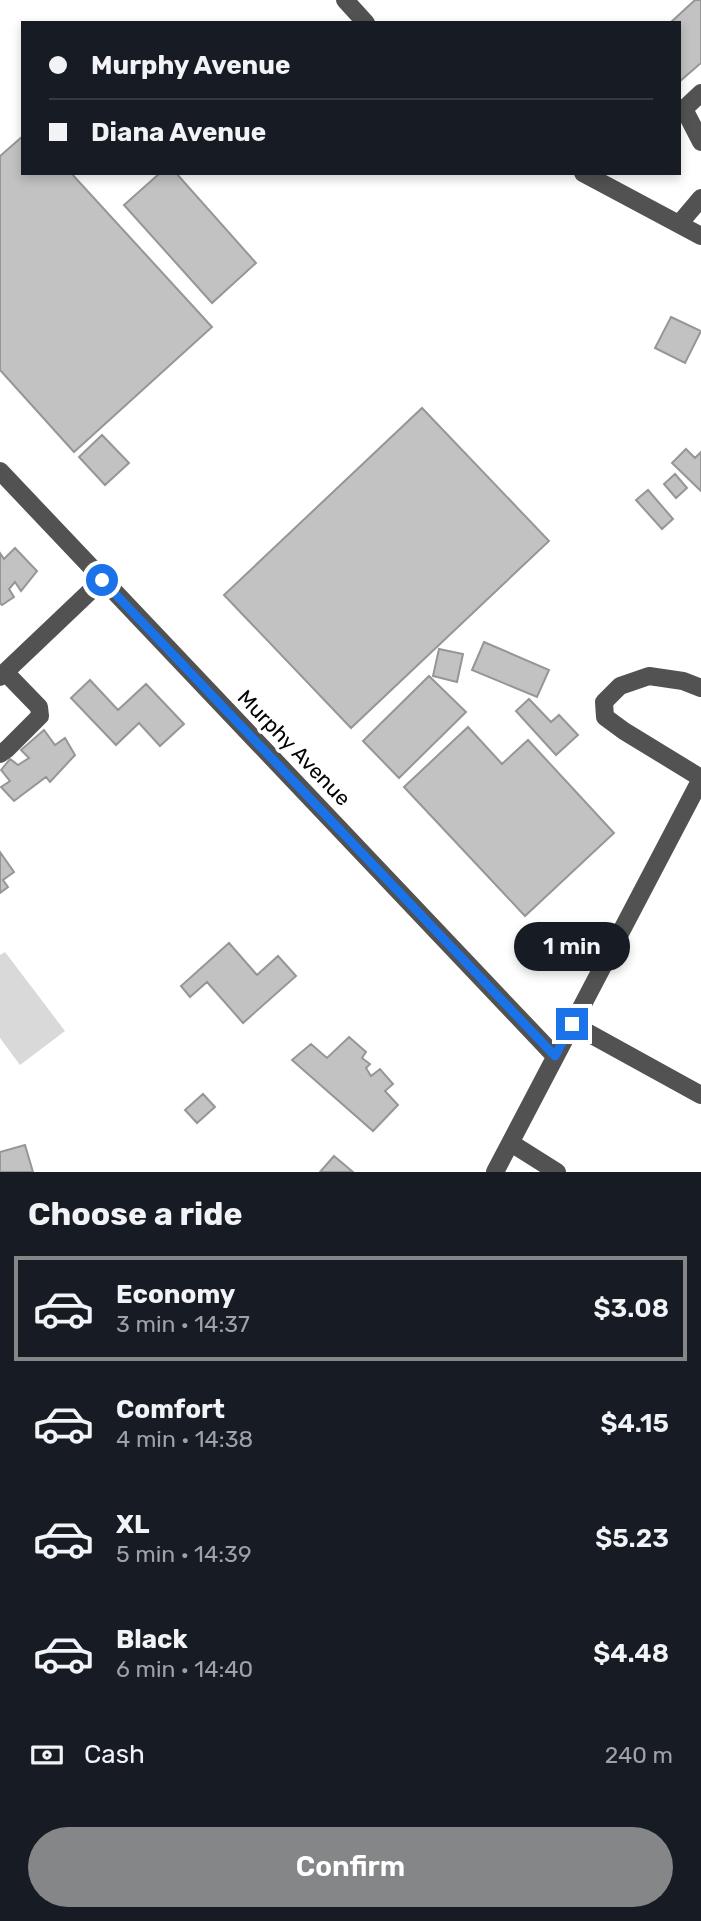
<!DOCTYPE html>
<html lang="en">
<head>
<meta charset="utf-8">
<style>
  :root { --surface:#171b24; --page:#242831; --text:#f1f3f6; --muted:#9ea1a6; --line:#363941; --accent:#858687 }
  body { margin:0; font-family:Rubik,sans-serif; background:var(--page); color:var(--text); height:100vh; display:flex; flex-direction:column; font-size:26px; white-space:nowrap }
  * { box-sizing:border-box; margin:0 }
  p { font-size:23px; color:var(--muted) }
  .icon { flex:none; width:38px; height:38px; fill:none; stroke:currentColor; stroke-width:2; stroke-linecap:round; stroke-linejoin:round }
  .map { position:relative; height:1172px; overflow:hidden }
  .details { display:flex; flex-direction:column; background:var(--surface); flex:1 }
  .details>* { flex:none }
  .banner { position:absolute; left:21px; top:21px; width:660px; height:154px; border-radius:0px; box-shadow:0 4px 10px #0003; display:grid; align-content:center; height:154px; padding:0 28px; background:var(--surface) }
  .end { position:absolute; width:32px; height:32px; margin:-16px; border:9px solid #1a73e8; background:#fff; box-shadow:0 0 0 4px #fff }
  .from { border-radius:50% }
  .bubble { position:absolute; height:49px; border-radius:24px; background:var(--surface); box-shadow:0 4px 10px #0003; font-size:23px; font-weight:600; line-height:49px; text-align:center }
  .banner b { display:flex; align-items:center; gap:24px; height:66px; font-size:26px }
  .banner b+b { border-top:2px solid var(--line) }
  .banner i { width:18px; height:18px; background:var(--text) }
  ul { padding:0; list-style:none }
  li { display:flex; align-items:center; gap:21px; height:105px; margin:0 14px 10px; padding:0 14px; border:4px solid transparent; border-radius:0px }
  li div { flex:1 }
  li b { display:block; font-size:26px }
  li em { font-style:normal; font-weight:600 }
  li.active { border-color:var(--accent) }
  li>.icon { width:63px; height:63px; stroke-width:1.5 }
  h2 { padding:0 28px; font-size:32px; line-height:84px }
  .pay { display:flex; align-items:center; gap:18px; height:77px; padding:0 28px; font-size:26px }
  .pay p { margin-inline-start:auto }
  .cta { display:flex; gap:14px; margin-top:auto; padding:14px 28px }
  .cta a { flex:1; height:80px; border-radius:42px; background:var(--accent); color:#fff; font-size:28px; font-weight:600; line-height:80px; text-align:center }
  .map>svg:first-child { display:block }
  .green { fill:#d9d9d9 }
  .building { fill:#c2c2c2; stroke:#969696; stroke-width:2 }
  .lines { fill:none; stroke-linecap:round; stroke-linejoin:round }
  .minor { stroke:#525252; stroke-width:18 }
  .route { stroke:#1a73e8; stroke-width:9 }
  .labels { text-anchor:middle; stroke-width:7; stroke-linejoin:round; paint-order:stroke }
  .street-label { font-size:21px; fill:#000; stroke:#fff }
</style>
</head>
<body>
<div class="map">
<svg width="701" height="1172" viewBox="0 0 701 1172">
  <rect width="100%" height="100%" fill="#fff"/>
  <path class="green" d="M5 952 65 1031 20 1065 0 1038V955Z"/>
  <path class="building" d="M695 0H701V63L679 82V23H670Z
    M23 136V173H71L212 327 74 452 0 370V156Z
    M160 173H176L256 263 212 303 124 205Z
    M671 317 701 331 685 363 655 348Z
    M422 408 549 541 351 728 224 595Z
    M102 435 129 463 105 485 79 457Z
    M686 449 695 458 701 452V491L672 463Z
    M675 474 687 488 676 498 664 484Z
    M648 490 673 519 662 529 636 500Z
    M15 548 37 571 21 591 15 582 9 589 14 597 2 605 0 603V553L4 559Z
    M484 642 549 670 537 697 472 670Z
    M439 649 463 654 457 682 433 676Z
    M429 676 466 712 399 778 363 741Z
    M90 680 118 710 146 684 184 724 160 746 139 723 116 745 71 698Z
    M529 699 551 722 559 715 578 735 556 755 516 711Z
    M468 727 502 764 528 740 614 833 525 916 404 787Z
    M44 730 55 745 65 738 75 755 50 782 46 777 14 801 1 787 10 781 1 770 10 759 18 765 29 758 21 750Z
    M0 852 14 872 3 880 8 887 0 893Z
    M229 943 257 975 278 956 296 976 243 1023 207 982 190 997 181 986Z
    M349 1037 366 1052 362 1058 370 1064 366 1068 371 1076 380 1069 393 1084 385 1091 398 1105 373 1131 292 1060 311 1044 327 1058Z
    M203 1094 215 1107 197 1123 185 1110Z
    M25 1145 33 1172H0V1152Z
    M334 1156 353 1172H320Z"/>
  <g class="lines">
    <path class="minor" d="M345 0 366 23
      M701 93 684 109 701 142
      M583 173 701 236
      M679 224 701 198
      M0 471 555 1056
      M0 677 102 580
      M701 688 683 681 649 676 620 686 604 702 605 717 624 731 701 778
      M0 754 7 749 40 716 39 707 5 672
      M572 1024 701 1095
      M511 1143 557 1172
      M495 1172 701 779"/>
  </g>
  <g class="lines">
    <path class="route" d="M102 580 555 1056 572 1024"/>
  </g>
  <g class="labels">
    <g class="street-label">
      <text transform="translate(294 748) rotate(46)" y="7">Murphy Avenue</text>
    </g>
  </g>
</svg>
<i class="end from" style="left:102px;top:580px"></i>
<i class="end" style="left:572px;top:1024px"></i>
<div class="bubble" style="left:514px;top:922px;width:116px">1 min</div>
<div class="banner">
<b><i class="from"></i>Murphy Avenue</b>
<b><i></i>Diana Avenue</b>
</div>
</div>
<section class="details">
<h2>Choose a ride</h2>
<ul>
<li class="active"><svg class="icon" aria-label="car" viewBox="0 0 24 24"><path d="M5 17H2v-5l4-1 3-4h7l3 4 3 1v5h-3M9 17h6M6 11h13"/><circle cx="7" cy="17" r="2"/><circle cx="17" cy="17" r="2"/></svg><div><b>Economy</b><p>3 min · 14:37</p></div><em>$3.08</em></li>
<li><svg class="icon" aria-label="car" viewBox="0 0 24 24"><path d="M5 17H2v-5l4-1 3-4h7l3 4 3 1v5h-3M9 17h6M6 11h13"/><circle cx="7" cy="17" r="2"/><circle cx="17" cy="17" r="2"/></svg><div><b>Comfort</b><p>4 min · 14:38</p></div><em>$4.15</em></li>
<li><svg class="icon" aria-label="car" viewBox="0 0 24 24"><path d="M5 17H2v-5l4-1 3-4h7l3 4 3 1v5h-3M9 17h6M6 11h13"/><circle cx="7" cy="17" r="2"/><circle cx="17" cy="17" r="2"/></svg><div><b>XL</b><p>5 min · 14:39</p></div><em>$5.23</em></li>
<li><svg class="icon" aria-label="car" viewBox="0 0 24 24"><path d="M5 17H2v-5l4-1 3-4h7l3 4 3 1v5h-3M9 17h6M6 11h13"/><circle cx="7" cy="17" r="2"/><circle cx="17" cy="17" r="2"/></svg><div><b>Black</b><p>6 min · 14:40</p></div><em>$4.48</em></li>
</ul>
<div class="pay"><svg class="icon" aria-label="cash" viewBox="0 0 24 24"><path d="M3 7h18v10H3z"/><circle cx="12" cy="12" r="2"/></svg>Cash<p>240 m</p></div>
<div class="cta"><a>Confirm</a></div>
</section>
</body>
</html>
